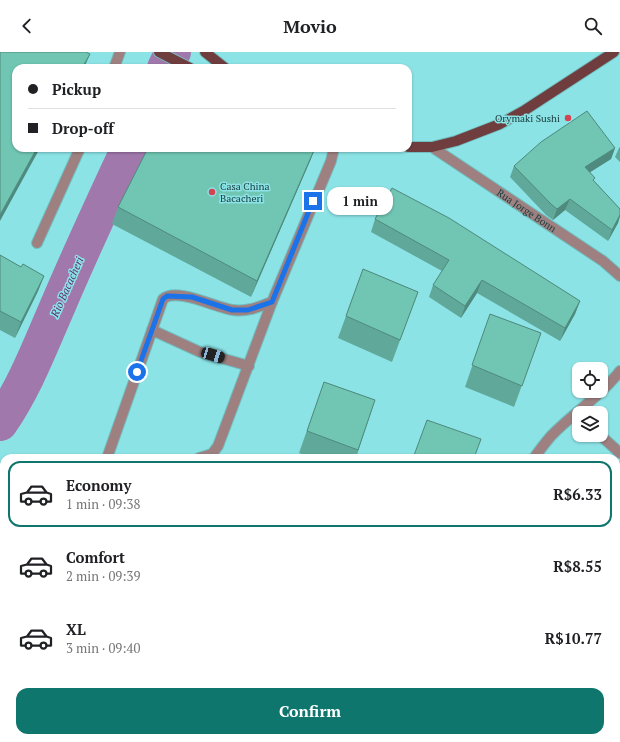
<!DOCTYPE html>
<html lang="en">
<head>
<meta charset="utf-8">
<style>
  :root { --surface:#fff; --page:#f6f6f6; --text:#202124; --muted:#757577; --line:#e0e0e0; --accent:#0f766e }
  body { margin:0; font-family:"PT Serif",serif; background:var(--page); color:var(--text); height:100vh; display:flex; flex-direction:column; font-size:15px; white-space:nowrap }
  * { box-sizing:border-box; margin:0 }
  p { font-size:13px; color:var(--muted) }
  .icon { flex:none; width:22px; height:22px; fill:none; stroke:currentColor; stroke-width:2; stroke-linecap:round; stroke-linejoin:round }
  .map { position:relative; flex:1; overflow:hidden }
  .side { position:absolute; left:0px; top:402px; width:620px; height:288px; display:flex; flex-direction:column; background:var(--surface); border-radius:12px 12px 0 0; box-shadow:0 1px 3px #0004 }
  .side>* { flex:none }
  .guide { position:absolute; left:12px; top:12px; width:400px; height:88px; border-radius:12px; box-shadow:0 1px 3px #0004; display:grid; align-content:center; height:88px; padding:0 16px; background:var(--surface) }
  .buttons { position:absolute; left:572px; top:310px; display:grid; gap:8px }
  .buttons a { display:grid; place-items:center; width:36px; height:36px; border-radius:8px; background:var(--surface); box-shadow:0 1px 3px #0004; font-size:20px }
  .end { position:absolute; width:18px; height:18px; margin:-9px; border:5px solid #1a73e8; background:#fff; box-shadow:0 0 0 2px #fff }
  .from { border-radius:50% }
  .bubble { position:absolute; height:28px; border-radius:12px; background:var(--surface); box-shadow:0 1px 3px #0004; font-size:13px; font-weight:600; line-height:28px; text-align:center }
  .car { position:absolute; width:12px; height:24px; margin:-12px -6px; border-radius:5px; box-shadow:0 0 3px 1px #0007; background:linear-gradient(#222 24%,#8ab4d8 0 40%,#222 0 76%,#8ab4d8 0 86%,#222 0) }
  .guide b { display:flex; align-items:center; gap:14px; height:38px; font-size:15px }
  .guide b+b { border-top:1px solid var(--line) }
  .guide i { width:10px; height:10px; background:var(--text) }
  ul { padding:7px 0 0; list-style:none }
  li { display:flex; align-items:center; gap:12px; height:66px; margin:0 8px 6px; padding:0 8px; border:2px solid transparent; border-radius:12px }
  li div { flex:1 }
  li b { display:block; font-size:15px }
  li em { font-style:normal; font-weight:600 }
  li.active { border-color:var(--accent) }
  li>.icon { width:36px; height:36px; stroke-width:1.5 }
  .button { display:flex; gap:8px; margin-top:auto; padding:8px 16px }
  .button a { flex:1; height:46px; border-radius:12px; background:var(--accent); color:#fff; font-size:16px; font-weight:600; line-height:46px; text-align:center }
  header { display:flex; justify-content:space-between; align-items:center; height:52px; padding:0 16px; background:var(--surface); font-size:18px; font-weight:600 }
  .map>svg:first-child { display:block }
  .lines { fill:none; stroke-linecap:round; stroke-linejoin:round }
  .river { stroke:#a178ac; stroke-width:36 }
  .minor-casing { stroke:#72bec1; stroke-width:12 }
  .major-casing { stroke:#72bec1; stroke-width:12 }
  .minor { stroke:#9e8080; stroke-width:10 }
  .major { stroke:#6f3d3e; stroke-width:10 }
  .wall { fill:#60a99a }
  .shaded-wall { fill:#4e8a7d }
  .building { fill:#70c5b3; stroke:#4e8a7d }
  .route { stroke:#1a73e8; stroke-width:5 }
  .poi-dot { fill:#d34352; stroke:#8ce3e6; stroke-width:1.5 }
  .labels { text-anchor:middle; stroke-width:3; stroke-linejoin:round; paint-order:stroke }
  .poi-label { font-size:10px; fill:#173b3d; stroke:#8ce3e6; text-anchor:end }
  .street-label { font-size:10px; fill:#173b3d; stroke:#8ce3e6 }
  .water-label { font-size:11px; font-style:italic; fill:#602d6e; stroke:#8ce3e6 }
</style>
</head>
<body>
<header><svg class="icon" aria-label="back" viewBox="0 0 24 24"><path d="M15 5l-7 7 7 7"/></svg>Movio<svg class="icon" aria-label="search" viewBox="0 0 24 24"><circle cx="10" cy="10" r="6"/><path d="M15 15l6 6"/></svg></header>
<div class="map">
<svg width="620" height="690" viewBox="0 0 620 690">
  <rect width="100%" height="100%" fill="#8ce3e6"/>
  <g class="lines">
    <path class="river" d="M165 16 173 0
      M0 371C25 335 41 292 59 251 81 199 105 148 129 96"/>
    <defs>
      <g id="minor">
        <path d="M114 16 120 0"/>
        <path id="s1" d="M432 95 603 209 620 224"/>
        <path d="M37 191 80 96"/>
        <path d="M152 278 200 300 249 314"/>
        <path d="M600 383 620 401"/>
        <path d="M107 406 163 247C177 235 216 256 233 258 247 260 259 255 272 250"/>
        <path d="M199 406 212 402 218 394 272 250 331 109 334 96"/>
        <path d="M534 406C539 399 545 391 551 384 573 361 601 344 620 319"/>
        <path d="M207 686 210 690"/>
        <path d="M11 690 14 686"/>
        <path d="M544 690 545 686"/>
      </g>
      <path id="major" d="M159 0 190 16
        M205 0 225 16
        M408 95H432L456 89 500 72 525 58 614 0"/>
    </defs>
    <use href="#minor" class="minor-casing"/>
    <use href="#major" class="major-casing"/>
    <use href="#minor" class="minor"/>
    <use href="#major" class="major"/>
  </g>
  <path class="wall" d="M620 95V110L615 105 619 96Z
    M315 96 310 109 251 245 112 172 118 155Z
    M615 96 611 107 590 120 594 129 620 157V165L618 171 608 189 565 158 553 168 546 163 510 125 514 114Z
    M375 167 580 249 575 262 560 289 477 241 461 266 429 245 433 233 442 219 371 180Z
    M0 203 21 215 44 224 38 239 15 286 0 278Z
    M363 217 418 240 392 310 338 286Z
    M490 262 541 281 514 355 465 335Z
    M324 330 375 348 356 406H313L299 401Z
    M4 564V585L0 582V570Z
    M620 620V690H611L606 686H616V625Z"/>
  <path class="shaded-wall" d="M90 2 84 16H82Z
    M37 96H40L0 169V163Z
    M315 96 310 109 251 245 257 229Z
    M615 96 611 107 581 126 585 115Z
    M570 147 565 158 553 168 557 157Z
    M620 163 618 171 608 189 612 178Z
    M44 224 38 239 15 286 21 270Z
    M482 228 477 241 461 266 465 254Z
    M580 249 575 262 560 289 565 276Z
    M4 646 2 654 0 656V652Z"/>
  <path class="building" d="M0 0H86L90 2 82 16H16V96H37L0 163Z
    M587 59 615 96 585 115 595 126 593 128 620 157V163L612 178 570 147 557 157 551 152 514 114 541 90Z
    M148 96H315L257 229 118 155Z
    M392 136 449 166 580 249 565 276 482 228 465 254 433 233 449 208 375 167Z
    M0 203 21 215 23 212 44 224 21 270 0 259Z
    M363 217 418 240 400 288 346 264Z
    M490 262 541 281 522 334 472 313Z
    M324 330 375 348 358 398 307 379Z
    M427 368 481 387 474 406H413Z
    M4 564V573L0 570Z
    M620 620V672L616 669V625Z
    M0 641 4 644V646L0 652Z"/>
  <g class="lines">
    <path class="route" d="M137 320 163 247 167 244 192 245 232 258H248L272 250 313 149"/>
  </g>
  <g class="poi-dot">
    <circle cx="568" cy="66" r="4"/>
    <circle cx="212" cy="140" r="4"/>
  </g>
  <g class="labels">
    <g class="poi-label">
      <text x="560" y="70">Orymaki Sushi</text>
      <text x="220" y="138" text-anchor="start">Casa China<tspan x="220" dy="12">Bacacheri</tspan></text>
    </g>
    <g class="street-label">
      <text dy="4" stroke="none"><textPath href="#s1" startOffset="114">Rua Jorge Bonn</textPath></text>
    </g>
    <g class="water-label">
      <text transform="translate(67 235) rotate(-66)" y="4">Rio Bacacheri</text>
    </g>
  </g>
</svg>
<div class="buttons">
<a><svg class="icon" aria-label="locate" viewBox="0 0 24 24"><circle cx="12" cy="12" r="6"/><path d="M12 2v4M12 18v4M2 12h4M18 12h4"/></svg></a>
<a><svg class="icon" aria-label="layers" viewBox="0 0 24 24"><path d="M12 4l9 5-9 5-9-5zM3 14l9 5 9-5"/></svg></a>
</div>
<i class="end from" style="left:137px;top:320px"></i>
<i class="end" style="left:313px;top:149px"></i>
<div class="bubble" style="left:327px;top:135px;width:66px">1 min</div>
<i class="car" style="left:213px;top:303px;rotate:107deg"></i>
<div class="guide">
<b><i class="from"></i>Pickup</b>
<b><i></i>Drop-off</b>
</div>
<section class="side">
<ul>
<li class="active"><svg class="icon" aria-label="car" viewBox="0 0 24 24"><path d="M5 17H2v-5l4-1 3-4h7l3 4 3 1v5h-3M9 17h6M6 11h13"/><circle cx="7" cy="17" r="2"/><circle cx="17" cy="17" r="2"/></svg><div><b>Economy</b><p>1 min · 09:38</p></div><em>R$6.33</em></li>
<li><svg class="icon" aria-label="car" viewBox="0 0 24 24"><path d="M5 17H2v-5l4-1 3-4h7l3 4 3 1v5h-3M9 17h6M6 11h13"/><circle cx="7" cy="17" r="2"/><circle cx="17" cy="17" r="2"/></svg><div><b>Comfort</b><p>2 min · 09:39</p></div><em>R$8.55</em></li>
<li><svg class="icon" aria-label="car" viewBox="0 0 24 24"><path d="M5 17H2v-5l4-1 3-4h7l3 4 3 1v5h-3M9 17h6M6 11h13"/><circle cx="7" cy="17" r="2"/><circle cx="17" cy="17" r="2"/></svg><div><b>XL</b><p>3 min · 09:40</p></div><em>R$10.77</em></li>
</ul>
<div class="button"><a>Confirm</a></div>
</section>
</div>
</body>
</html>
